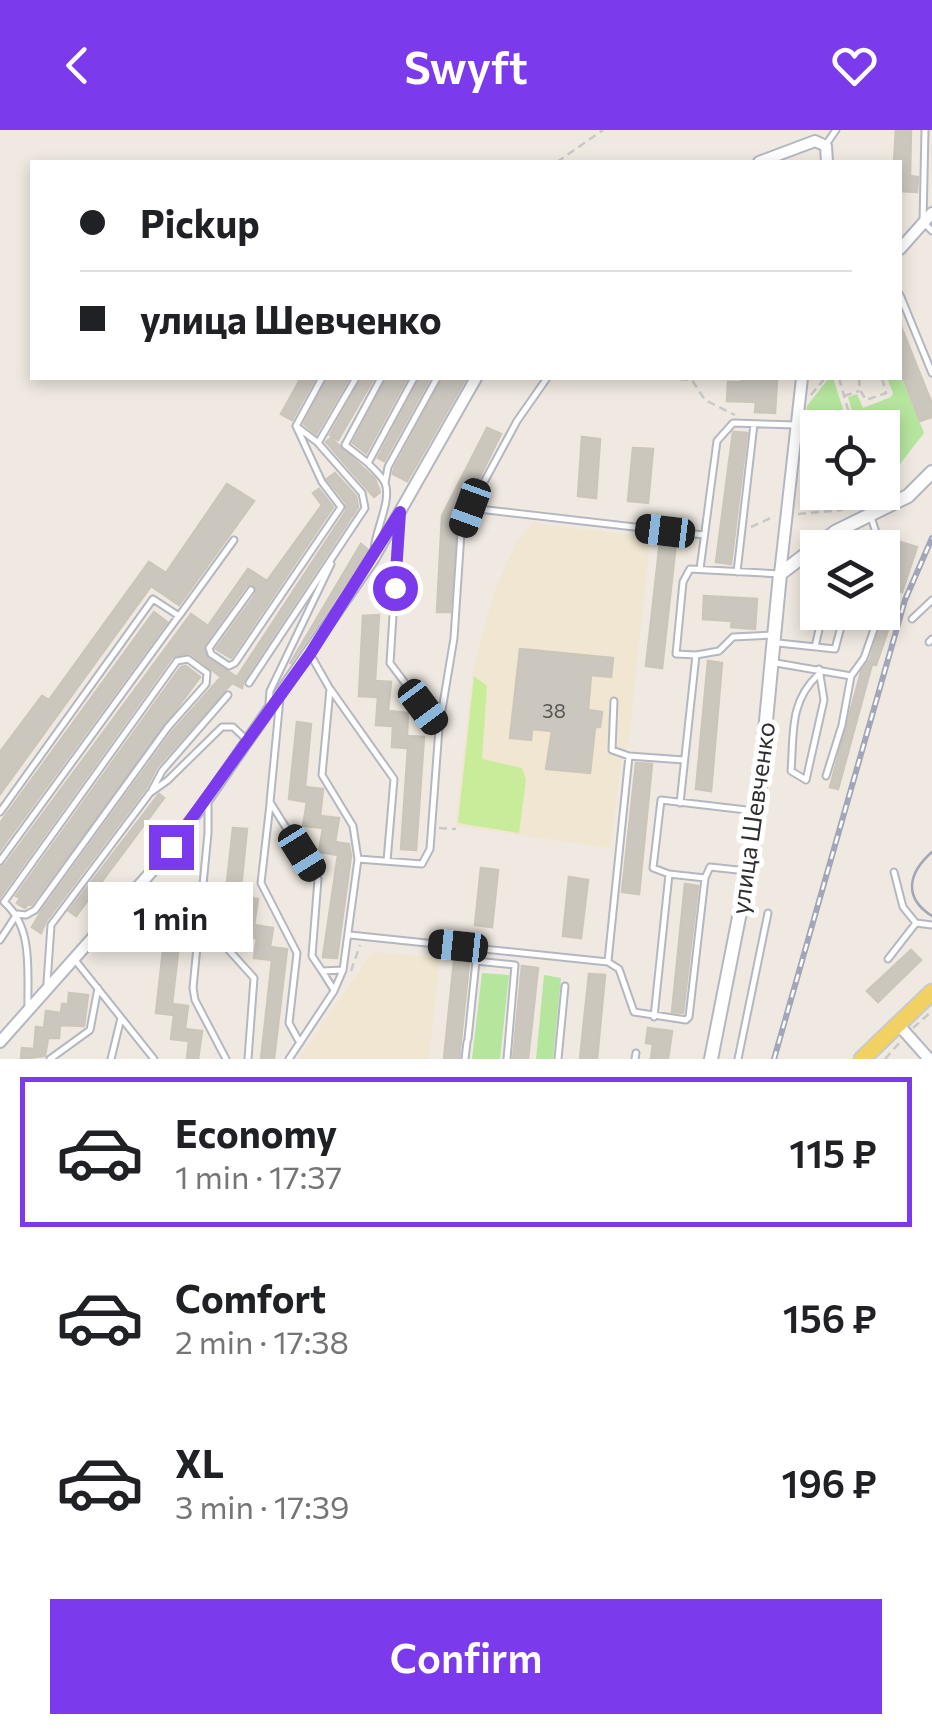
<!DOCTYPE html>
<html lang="en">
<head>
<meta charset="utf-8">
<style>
  :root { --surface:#fff; --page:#f2f2f2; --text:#202124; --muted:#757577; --line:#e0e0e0; --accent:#7c3aed }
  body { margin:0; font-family:Commissioner,sans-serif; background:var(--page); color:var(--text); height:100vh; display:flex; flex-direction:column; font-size:38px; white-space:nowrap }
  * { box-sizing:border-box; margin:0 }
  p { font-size:32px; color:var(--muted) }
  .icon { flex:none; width:55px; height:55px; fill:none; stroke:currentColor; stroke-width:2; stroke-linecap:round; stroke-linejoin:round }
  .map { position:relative; height:929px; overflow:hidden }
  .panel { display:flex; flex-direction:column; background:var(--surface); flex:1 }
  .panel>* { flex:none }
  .guide { position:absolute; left:30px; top:30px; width:872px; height:220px; border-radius:0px; box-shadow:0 5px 15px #0003; display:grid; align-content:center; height:220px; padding:0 50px; background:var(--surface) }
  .buttons { position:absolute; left:800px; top:280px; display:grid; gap:20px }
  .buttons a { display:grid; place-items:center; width:100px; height:100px; border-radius:0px; background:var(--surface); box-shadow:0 5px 15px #0003; font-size:50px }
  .end { position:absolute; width:45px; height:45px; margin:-22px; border:12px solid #7c3aed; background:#fff; box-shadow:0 0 0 5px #fff }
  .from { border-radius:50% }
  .bubble { position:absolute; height:70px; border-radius:0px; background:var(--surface); box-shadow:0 5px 15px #0003; font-size:32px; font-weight:600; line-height:70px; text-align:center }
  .car { position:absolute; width:30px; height:60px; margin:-30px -15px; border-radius:12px; box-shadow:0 0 8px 2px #0007; background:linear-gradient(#222 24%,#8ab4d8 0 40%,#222 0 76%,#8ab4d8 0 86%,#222 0) }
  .guide b { display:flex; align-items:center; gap:35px; height:95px; font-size:38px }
  .guide b+b { border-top:2px solid var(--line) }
  .guide i { width:25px; height:25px; background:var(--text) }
  ul { padding:18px 0 0; list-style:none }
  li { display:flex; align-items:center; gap:30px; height:150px; margin:0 20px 15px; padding:0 30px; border:5px solid transparent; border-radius:0px }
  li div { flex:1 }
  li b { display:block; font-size:38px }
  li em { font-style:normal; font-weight:600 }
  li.current { border-color:var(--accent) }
  li>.icon { width:90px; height:90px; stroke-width:1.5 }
  .action { display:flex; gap:20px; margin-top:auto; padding:20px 50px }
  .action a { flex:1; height:115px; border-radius:0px; background:var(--accent); color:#fff; font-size:40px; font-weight:600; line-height:115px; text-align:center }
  header { display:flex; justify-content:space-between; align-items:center; height:130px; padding:0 50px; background:var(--accent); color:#fff; font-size:45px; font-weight:600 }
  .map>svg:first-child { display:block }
  .education { fill:#f0e6d1 }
  .green { fill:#b6e59e }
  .pitch { fill:#c9ec9a }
  .building { fill:#cbc7bf; stroke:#cbc5ba; stroke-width:2.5 }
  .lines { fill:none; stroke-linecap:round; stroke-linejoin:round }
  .service-casing { stroke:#b4b7c1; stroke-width:9 }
  .pedestrian-casing { stroke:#b4b7c1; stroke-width:11 }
  .minor-casing { stroke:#b4b7c1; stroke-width:14 }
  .tertiary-casing { stroke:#b4b7c1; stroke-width:16 }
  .primary-casing { stroke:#c9c9c9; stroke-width:19 }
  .path { stroke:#c9c9c9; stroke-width:2.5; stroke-dasharray:8 5; stroke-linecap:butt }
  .service { stroke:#fff; stroke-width:5 }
  .pedestrian { stroke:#fff; stroke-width:8 }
  .minor { stroke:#fff; stroke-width:10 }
  .tertiary { stroke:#fff; stroke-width:12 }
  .primary { stroke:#f2d163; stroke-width:15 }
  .tram { stroke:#a3a6b8; stroke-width:2.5 }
  .rail-casing { stroke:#a3a6b8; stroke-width:6 }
  .rail { stroke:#fff; stroke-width:2.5; stroke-dasharray:8; stroke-linecap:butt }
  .route { stroke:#7c3aed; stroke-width:12 }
  .labels { text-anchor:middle; stroke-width:10; stroke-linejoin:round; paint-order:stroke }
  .number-label { font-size:20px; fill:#555452 }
  .street-label { font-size:25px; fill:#2e2e2e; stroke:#fff }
</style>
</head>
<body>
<header><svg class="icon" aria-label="back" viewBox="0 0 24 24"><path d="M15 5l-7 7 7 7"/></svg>Swyft<svg class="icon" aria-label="heart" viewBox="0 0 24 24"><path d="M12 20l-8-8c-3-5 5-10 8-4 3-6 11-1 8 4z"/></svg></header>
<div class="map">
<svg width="932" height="929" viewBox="0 0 932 929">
  <rect width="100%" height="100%" fill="#efe9e1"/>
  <path class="education" d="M532 393 647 407 650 412 628 617 622 627 610 718 455 696 473 541 494 462 517 412Z
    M372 822 440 828 429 929H299Z"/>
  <path class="green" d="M900 244 924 303 889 348 883 345V338L895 336 888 333 890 325 883 331 882 298H847L853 284 848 267 857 264 863 278 891 267 893 263 887 248H900Z
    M829 248H833L844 282 840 297 818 298 817 329H799L807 276Z
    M482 843 509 845 500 929H472Z
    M544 845 561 848 553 929H536Z"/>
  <path class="pitch" d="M474 546 487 556 482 629 522 638 526 650 519 703 458 693Z"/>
  <path class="building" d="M896 0H911L910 46 918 47 917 62 900 61V32H894Z
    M900 194 932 274V287L920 291 900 240Z
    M301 248H315L292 290 281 284Z
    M328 248H349L316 304 304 294Z
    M362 248H374L338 310 330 305Z
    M387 248H407L366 323 353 313Z
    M420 248H430L384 331 378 328Z
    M443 248H466L407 351 393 344 394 339Z
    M742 248 777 250 775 283 755 282 756 272 727 271 728 252H742Z
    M487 298 501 304 457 393 450 482H437L442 386Z
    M733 302 747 303 731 434 716 432Z
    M582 307 600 309 596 368 578 366Z
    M331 308 375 349 380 362 374 367 346 335 348 333 345 334 326 312Z
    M633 318 653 319 648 373 628 371Z
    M335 343 356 366 358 377 244 550 242 558 232 553 157 637 146 658 46 791 41 803 32 797 41 782 172 602 221 547 190 523 173 526 0 767V737L5 735 191 484 208 496 248 439 267 451 322 375 313 363 319 359 333 377 231 528 216 519 256 464 254 454 246 456 204 515 208 529 237 547 346 381V373L327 349Z
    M227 354 254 371 179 475 151 456 0 664V622L42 566 49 570 149 432 166 443Z
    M660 411 676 413 662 538 646 536Z
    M900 412 917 417 902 462 885 457Z
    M361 414 368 420 366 424 290 534Z
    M704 466 757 469 755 499 731 497 732 491 703 489Z
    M887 474 896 477 876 535 872 534 838 659 830 657 861 542 870 530Z
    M154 482 167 492 0 720V693Z
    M379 485 375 551 391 552 388 581 408 583 407 606 424 607 416 720 401 719 408 618 392 617 393 596 376 595 378 567 359 566 363 486Z
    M520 519 613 528 611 547 591 545 588 580 602 582 600 597H595L590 643 546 639 552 601 532 599 531 610 510 608Z
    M708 531 722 533 711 661 696 659Z
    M186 536 200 547 31 775 28 774 25 778 17 773 20 768 16 766 181 537Z
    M297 592 311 594 305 657 323 659 320 686 339 688 335 712 349 714 351 726 337 828 323 827 338 725 319 722 323 698 303 696 307 672 289 669Z
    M636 633 652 634 639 764 622 762Z
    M159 664 164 668 76 786 69 781Z
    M233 698 247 699 240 767 258 769 254 795 273 798 270 817 287 819 274 929H261L272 830 254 828 257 808 238 806 241 781 224 779Z
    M481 738 498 740 492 797 475 795Z
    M569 747 588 750 581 808 563 806Z
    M685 754 698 756 683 883 672 882Z
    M165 803 180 805 172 874 188 876 185 899 202 901 198 929H187L189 911 171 909 174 885 156 883Z
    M911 820 921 830 878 872 867 861Z
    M454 831 469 833 459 929H444Z
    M522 836 538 838 528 929H513Z
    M589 844 605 845 597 929H580Z
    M69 863 88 865 84 896 60 895 59 908H48L45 926 21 929 22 918 34 919 36 897 44 898 46 881 61 883 62 874H68Z
    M648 898 672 901 668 929H651L653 914 646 913Z"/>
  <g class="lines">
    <defs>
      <path id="service" d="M925 0 923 92 932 101
        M827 13 836 0
        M900 165 932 243
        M317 312 296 296 322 248
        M368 333 345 315 381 248
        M385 353 388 337 437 248
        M470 378 517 291 547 248
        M871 387 881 418
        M374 420C375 400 392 371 385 353 382 346 372 338 368 333L414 248
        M700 439 717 311 733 293 796 295
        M737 442 754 294
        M251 460 209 518 211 524 229 536 235 533 341 377 322 352 296 296
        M912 489 932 470
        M929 512 932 509
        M778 513 835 519 845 482
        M815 517 823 482
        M696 525 676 524 683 452 690 439 780 444
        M776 533 851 546 842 595 826 646
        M818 545C789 572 794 604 791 641L806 650 824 570 819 539
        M851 546 864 528 880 482
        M249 553 365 378 362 363 318 313 356 248
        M331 560 394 649 387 731
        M280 568 270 672 318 749 312 826 322 841 343 840
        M614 571 612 620 629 626
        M269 573 270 561 331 434
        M439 598 454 508 461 403 470 378 704 405
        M152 660 162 641 228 565
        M208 671V703L193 858 195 870 226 929
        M680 673 696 525 719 521 733 507 774 505
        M270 674 261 753 297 823 289 893 300 913
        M0 682 153 469 179 486 234 410
        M358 729 422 734 430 719 439 598 390 533 399 390
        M0 731 178 487
        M894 742 903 777 916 793 932 795
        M669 744 653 738 661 670 755 681
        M200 788 254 848 248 929
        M350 805 608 832 619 839 634 882 686 890 689 887 705 748 710 737 747 741
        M0 810 17 784 26 785 35 780 168 597 206 554 207 543 188 529 177 531 4 772C34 798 27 842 28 879
        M888 829 916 793
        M75 830 154 929
        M608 831 629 626 684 630
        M322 841 334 860
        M47 853 51 795 150 663 168 650 222 597H233L247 610
        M654 887 669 744 705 748
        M468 909 476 831 515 835 507 929
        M50 929 90 900 98 858
        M111 929 121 888
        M289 929 334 861 343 840 358 729 353 696 322 645 330 559 310 524
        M465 929 467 912
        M558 929 565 856
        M635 929 636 923
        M738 929 768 783"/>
      <path id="pedestrian" d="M885 339 888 329"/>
      <path id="minor" d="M759 32 815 11 826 16 827 32
        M900 119 932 83
        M780 444 802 248
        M897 893 929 929
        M0 912 152 741 208 668 373 429 476 248"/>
      <path id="tertiary" d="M711 929 755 706 780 444 835 402 908 366 932 342"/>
      <path id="primary" d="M862 929 932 862"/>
    </defs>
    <use href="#service" class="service-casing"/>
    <use href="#pedestrian" class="pedestrian-casing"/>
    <use href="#minor" class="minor-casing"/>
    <use href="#tertiary" class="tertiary-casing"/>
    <use href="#primary" class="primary-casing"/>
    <path class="path" d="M557 32 603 0
      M667 248 692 250 705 270 735 285
      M839 248 849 283 843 298
      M859 248 860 260 866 270 886 263 882 248
      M811 265 825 248
      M844 266 859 261
      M804 333H818
      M882 357 891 354
      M825 362 830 365 835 362
      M820 370 833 372
      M823 380 829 362
      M798 384 842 380 865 363
      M751 397 775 386
      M439 698 456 699
      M351 841 360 815
      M913 898 932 881
      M885 929 901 911"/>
    <use href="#service" class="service"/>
    <use href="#pedestrian" class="pedestrian"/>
    <use href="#minor" class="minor"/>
    <use href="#tertiary" class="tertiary"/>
    <use href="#primary" class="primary"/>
    <path class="tram" d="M932 722C909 742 902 767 932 786"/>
    <defs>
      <path id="rail" d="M774 929 905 470 932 408"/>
    </defs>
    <use href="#rail" class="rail-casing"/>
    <use href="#rail" class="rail"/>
  </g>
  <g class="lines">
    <path class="route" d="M171 717 310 524 400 382 395 458"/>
  </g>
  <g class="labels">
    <g class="number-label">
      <text x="554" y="588">38</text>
    </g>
    <g class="street-label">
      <text transform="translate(753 688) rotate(-82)" y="9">улица Шевченко</text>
    </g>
  </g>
</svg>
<div class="buttons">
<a><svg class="icon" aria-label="locate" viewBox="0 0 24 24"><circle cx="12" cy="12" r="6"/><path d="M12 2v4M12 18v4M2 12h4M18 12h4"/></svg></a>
<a><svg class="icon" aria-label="layers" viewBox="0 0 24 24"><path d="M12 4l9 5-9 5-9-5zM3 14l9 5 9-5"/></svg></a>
</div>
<i class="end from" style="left:395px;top:458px"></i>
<i class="end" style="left:171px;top:717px"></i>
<div class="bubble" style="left:88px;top:752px;width:165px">1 min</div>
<i class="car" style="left:470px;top:378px;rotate:200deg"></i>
<i class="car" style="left:665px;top:401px;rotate:277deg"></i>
<i class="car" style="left:423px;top:577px;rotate:143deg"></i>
<i class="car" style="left:302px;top:723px;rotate:148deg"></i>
<i class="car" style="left:458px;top:816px;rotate:276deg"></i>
<div class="guide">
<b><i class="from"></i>Pickup</b>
<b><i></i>улица Шевченко</b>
</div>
</div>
<section class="panel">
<ul>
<li class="current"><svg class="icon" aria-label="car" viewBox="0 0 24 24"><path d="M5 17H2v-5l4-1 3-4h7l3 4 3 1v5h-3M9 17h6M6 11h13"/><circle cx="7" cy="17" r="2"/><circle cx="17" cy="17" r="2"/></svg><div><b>Economy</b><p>1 min · 17:37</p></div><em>115 ₽</em></li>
<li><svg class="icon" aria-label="car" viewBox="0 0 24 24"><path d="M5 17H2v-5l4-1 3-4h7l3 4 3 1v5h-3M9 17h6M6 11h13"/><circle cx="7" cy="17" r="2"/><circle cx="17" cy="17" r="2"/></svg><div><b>Comfort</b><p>2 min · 17:38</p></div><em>156 ₽</em></li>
<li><svg class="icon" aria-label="car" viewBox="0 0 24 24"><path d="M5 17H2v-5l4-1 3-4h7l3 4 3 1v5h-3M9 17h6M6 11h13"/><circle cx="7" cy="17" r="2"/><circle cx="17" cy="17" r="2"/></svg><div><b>XL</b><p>3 min · 17:39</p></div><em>196 ₽</em></li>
</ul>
<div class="action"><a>Confirm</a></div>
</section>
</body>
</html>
